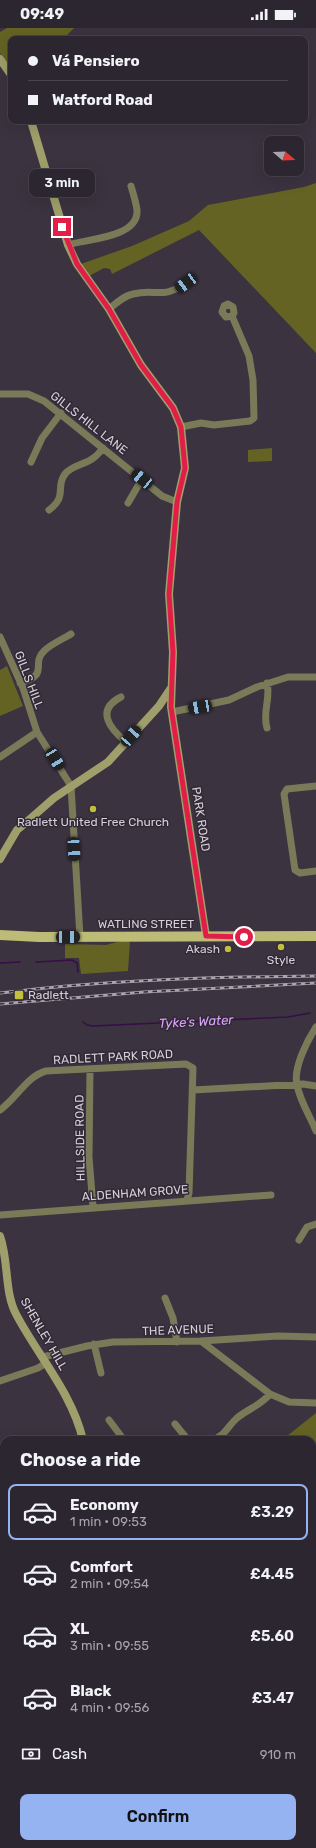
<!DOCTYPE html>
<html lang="en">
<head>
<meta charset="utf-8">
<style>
  :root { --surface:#2c2630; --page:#342e38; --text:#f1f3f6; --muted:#a6a5ab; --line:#48434c; --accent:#95b2f1 }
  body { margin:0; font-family:Rubik,sans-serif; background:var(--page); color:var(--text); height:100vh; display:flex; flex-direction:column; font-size:15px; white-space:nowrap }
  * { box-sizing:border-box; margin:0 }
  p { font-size:13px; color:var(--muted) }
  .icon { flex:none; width:22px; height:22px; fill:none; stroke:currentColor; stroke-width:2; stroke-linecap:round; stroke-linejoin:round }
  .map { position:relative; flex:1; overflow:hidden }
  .sheet { position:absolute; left:0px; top:1408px; width:316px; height:412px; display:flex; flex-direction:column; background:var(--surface); border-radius:12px 12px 0 0; box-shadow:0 4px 16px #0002,0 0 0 1px var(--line) }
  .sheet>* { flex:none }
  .banner { position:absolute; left:8px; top:8px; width:300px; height:88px; border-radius:8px; box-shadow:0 4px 16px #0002,0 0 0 1px var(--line); display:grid; align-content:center; height:88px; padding:0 20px; background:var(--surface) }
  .needle { width:26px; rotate:109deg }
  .buttons { position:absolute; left:264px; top:108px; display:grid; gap:8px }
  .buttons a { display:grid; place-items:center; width:40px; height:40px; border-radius:8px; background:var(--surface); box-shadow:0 4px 16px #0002,0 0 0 1px var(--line); font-size:20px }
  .end { position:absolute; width:18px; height:18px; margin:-9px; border:5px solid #e11d48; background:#fff; box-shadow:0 0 0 2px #fff }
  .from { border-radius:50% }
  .bubble { position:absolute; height:28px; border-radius:8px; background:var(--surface); box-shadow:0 4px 16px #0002,0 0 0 1px var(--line); font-size:13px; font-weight:600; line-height:28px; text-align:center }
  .car { position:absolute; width:12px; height:24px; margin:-12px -6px; border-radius:5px; box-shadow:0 0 3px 1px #0007; background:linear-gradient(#222 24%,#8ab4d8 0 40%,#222 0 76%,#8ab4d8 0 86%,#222 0) }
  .banner b { display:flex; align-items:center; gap:14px; height:38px; font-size:15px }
  .banner b+b { border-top:1px solid var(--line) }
  .banner i { width:10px; height:10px; background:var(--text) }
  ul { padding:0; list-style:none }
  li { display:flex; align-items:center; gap:12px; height:56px; margin:0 8px 6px; padding:0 12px; border:2px solid transparent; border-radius:8px }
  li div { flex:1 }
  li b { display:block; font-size:15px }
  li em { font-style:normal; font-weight:600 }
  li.current { border-color:var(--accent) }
  li>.icon { width:36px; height:36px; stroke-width:1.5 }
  h2 { padding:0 20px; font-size:18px; line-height:48px }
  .pay { display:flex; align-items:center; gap:10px; height:44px; padding:0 20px; font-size:15px }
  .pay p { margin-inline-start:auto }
  .button { display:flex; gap:8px; margin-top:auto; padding:8px 20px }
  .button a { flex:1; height:46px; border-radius:8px; background:var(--accent); color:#111; font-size:16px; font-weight:600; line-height:46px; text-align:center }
  .status { display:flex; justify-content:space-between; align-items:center; height:28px; padding:0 20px; background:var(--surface); direction:ltr }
  .status svg { height:11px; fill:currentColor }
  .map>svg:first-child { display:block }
  .green { fill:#646323 }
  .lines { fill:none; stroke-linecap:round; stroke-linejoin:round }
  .stream { stroke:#360e48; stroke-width:1.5 }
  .street { stroke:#7a7a59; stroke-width:7 }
  .secondary { stroke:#9f9f6b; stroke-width:8 }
  .primary { stroke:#bcbc77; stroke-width:10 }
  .rail-casing { stroke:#aaa4ae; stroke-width:3 }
  .rail { stroke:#312936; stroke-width:1.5; stroke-dasharray:4.5; stroke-linecap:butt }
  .route { stroke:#e11d48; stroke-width:5 }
  .poi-dot { fill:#c1be40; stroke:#312936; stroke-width:1.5 }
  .labels { text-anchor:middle; stroke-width:3; stroke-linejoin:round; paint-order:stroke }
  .street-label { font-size:12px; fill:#d5d0d8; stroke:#312936 }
  .poi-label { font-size:12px; fill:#d5d0d8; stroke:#312936 }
  .water-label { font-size:13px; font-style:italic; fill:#dda3fb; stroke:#312936 }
</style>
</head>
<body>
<div class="status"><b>09:49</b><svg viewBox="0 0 49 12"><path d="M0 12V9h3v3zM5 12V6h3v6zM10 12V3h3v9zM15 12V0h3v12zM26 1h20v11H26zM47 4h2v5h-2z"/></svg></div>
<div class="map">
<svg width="316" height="1820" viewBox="0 0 316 1820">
  <rect width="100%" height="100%" fill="#3b3340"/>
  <path class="green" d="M7 0H74L63 11H11V41L0 25V4Z
    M316 155V325L199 202 112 246 110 241 104 240 89 248 81 236 132 218 189 193 208 177 304 159Z
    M272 420V433L248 434V422Z
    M7 638 23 678 0 688V642Z
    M121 913H130L128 943 81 946 79 930H65V916L106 917Z
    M316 1385V1820H0V1510L4 1507V1816H312V1412H282Z"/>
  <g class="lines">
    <path class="stream" d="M36 934 72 932 77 935 78 944
      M0 935 20 934
      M83 994 87 997 93 998 288 989 310 985
      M312 1601 316 1598
      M189 1820 190 1816"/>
    <path class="street" d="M68 217C86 211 139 210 137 182 136 174 133 165 131 158
      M109 281C116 275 124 268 133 266 156 260 162 272 186 255
      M0 366H28L44 373 162 468 177 474
      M181 399 201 395 214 397 250 393 254 390 253 352 249 328 232 288 226 289 222 284 224 278 228 276 233 279 234 285 232 288
      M31 434 42 410 61 385
      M128 475 142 451
      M49 482C68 468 55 459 65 446 71 438 83 437 92 431 97 428 100 424 103 420
      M0 609 23 660 37 704 71 758 80 909
      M20 655C51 646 30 637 44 623 51 616 63 611 71 606
      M267 655C271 671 262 684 267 700
      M121 669C95 682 110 701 126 714
      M172 684 229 672 257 659 288 649H316
      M0 729 37 704
      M316 758 287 761 284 766 295 842 300 845 316 843
      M316 999C307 1013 293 1040 297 1057 300 1073 310 1088 316 1103
      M90 1041 89 1129 93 1179
      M193 1062 303 1056 316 1058
      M0 1082C16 1071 27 1048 46 1043L186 1036 193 1040 189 1165 187 1172
      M0 1187 271 1167
      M299 1212 307 1199 316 1196
      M165 1270 173 1290 177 1314
      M201 1313 270 1366 289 1374 316 1375
      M94 1316 101 1345
      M43 1329 87 1318 113 1314 201 1313 278 1308 316 1309
      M0 1353 38 1340 46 1335
      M109 1392 124 1412
      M175 1396 188 1412
      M212 1412C225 1408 228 1398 237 1390 248 1381 261 1377 270 1366"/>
    <path class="secondary" d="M0 31 11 47
      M31 93 68 217 77 236 109 281 141 337 173 380 181 399 185 440 177 474 169 566 173 624 171 679 206 908
      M0 831 17 802 30 791 54 770 108 734 159 678 171 660
      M0 1208C9 1233 4 1263 16 1286 38 1328 72 1365 83 1412
      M0 1504 4 1502"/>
    <path class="primary" d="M0 907 39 909 316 908"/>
    <defs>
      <path id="rail" d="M0 965C105 952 210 949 316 948
        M0 976 144 964 316 955"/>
    </defs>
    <use href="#rail" class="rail-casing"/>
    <use href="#rail" class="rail"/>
  </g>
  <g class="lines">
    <path class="route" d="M62 199 77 236 109 281 141 337 173 380 181 399 185 440 177 474 169 566 173 624 171 679 206 908 244 909"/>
  </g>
  <g class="poi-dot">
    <circle cx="93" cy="781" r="4"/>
    <circle cx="281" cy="919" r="4"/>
    <circle cx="228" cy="921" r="4"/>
    <rect x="14" y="962" width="10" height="10" rx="2"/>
  </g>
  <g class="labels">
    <g class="street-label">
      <text transform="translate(89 395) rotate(38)" y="4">GILLS HILL LANE</text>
      <text transform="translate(29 652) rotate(69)" y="4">GILLS HILL</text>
      <text transform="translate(201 791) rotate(81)" y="4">PARK ROAD</text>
      <text x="146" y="900">WATLING STREET</text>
      <text transform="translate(113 1029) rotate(-3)" y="4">RADLETT PARK ROAD</text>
      <text transform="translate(80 1110) rotate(-91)" y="4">HILLSIDE ROAD</text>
      <text transform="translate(135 1165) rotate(-4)" y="4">ALDENHAM GROVE</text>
      <text transform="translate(178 1302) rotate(-2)" y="4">THE AVENUE</text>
      <text transform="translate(44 1306) rotate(60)" y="4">SHENLEY HILL</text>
    </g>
    <g class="poi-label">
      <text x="93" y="798">Radlett United Free Church</text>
      <text x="220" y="925" text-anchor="end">Akash</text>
      <text x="281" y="936">Style</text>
      <text x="28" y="971" text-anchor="start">Radlett</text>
    </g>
    <g class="water-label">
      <text transform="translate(196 993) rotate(-3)" y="5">Tyke's Water</text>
    </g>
  </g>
</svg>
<div class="buttons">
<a><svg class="needle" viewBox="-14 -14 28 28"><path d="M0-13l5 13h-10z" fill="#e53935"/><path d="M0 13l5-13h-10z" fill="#a6a5ab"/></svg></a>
</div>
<i class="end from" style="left:244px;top:909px"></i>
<i class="end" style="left:62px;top:199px"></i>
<div class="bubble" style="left:29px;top:141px;width:66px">3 min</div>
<i class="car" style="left:186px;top:255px;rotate:234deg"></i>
<i class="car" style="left:142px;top:451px;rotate:309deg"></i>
<i class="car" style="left:200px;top:679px;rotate:260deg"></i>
<i class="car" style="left:131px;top:708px;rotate:42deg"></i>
<i class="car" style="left:55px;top:731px;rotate:149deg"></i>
<i class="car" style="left:74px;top:821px;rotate:177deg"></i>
<i class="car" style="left:68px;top:909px;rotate:89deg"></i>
<div class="banner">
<b><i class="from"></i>Vá Pensiero</b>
<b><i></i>Watford Road</b>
</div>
<section class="sheet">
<h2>Choose a ride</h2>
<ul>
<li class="current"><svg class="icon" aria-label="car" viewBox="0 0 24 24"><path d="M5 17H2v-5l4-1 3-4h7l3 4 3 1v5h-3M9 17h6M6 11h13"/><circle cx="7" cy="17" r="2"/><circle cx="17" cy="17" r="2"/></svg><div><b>Economy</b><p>1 min · 09:53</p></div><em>£3.29</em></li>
<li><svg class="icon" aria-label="car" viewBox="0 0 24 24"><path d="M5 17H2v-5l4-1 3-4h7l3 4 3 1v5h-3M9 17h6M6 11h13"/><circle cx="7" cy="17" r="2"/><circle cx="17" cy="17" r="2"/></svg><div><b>Comfort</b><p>2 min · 09:54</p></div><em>£4.45</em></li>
<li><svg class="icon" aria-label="car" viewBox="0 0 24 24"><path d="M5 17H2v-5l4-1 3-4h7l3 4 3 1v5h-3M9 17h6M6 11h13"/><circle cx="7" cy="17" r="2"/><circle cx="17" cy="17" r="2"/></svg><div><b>XL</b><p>3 min · 09:55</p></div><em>£5.60</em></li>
<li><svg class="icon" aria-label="car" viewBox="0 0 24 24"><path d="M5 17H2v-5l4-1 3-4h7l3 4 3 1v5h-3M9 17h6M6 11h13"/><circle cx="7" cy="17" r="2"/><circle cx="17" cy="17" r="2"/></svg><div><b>Black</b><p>4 min · 09:56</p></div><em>£3.47</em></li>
</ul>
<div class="pay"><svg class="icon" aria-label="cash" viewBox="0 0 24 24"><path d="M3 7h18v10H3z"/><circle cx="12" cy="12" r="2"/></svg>Cash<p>910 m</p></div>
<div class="button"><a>Confirm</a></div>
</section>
</div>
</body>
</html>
